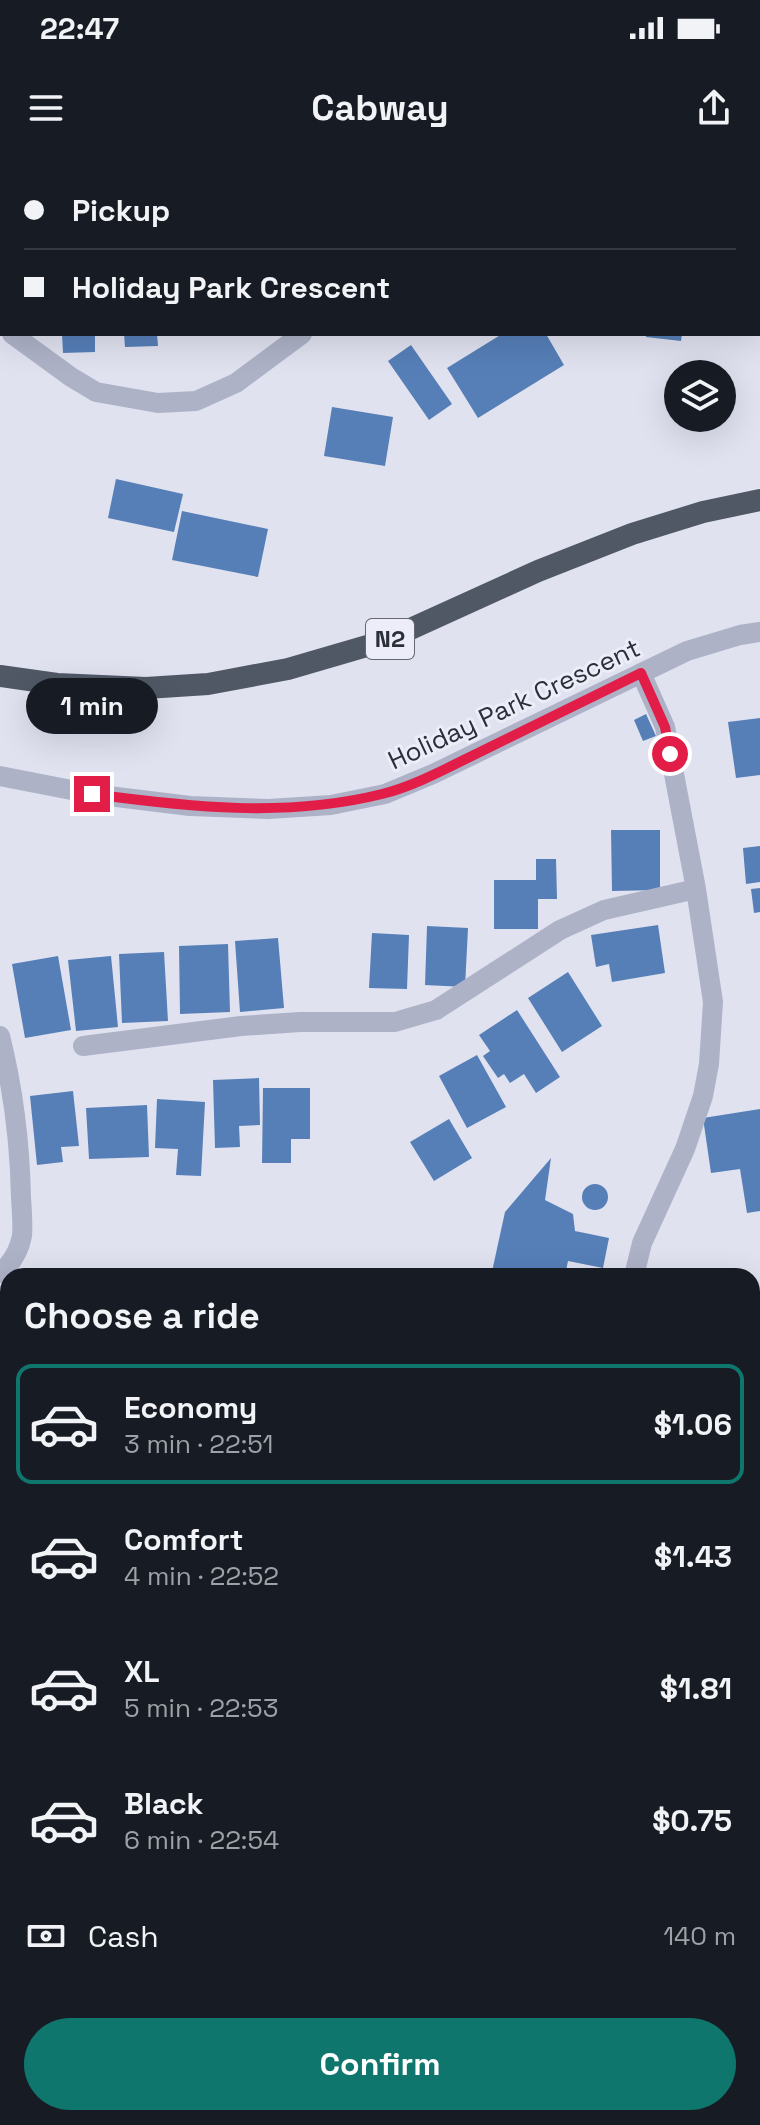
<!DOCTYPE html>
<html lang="en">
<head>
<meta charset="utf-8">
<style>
  :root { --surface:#171b24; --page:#242831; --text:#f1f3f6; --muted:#9ea1a6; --line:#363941; --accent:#0f766e }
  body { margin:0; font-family:"Space Grotesk",sans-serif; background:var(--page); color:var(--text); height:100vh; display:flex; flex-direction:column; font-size:30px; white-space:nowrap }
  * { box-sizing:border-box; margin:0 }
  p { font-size:26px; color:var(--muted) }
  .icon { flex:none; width:44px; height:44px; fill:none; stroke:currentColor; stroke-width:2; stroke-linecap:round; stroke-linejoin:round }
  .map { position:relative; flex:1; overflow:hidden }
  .drawer { position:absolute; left:0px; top:1108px; width:760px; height:858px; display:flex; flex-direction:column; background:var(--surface); border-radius:24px 24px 0 0; box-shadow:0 8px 32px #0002 }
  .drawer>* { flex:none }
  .banner { position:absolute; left:0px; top:0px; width:760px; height:176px; box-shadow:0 8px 32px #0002; display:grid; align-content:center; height:176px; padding:0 24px; background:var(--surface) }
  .tools { position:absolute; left:664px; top:200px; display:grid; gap:16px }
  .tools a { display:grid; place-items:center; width:72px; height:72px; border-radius:50%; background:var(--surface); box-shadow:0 8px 32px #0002; font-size:40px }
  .end { position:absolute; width:36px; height:36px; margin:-18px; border:10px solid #e11d48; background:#fff; box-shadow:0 0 0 4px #fff }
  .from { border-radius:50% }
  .bubble { position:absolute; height:56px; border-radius:28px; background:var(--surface); box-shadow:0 8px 32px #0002; font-size:26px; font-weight:700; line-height:56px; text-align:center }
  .banner b { display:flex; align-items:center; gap:28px; height:76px; font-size:30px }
  .banner b+b { border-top:2px solid var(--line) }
  .banner i { width:20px; height:20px; background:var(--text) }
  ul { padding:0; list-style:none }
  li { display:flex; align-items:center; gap:24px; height:120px; margin:0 16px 12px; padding:0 8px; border:4px solid transparent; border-radius:16px }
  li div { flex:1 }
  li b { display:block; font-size:30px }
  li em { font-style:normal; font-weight:700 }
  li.current { border-color:var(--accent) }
  li>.icon { width:72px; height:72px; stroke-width:1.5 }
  h2 { padding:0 24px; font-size:36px; line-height:96px }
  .pay { display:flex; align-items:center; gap:20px; height:88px; padding:0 24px; font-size:30px }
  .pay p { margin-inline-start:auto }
  .button { display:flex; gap:16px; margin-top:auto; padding:16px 24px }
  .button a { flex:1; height:92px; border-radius:48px; background:var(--accent); color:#fff; font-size:32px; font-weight:700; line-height:92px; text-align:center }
  .status { display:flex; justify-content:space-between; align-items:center; height:56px; padding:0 40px; background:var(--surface); direction:ltr }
  .status svg { height:22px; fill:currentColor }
  header { display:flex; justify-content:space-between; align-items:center; height:104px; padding:0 24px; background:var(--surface); font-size:36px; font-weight:700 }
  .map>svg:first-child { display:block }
  .water { fill:#aa9282 }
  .building { fill:#567fb8 }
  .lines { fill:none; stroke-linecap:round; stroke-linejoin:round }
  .minor { stroke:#adb2c7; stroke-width:20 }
  .trunk { stroke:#505866; stroke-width:22 }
  .route { stroke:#e11d48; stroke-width:10 }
  .labels { text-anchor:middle; stroke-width:6; stroke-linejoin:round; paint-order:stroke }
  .shield { fill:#ecedf8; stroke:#656871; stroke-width:2 }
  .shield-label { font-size:24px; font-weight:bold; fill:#2b2f37 }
  .street-label { font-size:26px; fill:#2b2f37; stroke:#ecedf8 }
</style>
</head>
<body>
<div class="status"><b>22:47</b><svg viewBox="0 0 49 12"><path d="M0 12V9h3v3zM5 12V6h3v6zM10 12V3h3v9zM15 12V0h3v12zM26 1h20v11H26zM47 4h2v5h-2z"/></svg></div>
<header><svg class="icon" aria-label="menu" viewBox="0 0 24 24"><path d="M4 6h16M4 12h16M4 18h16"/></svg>Cabway<svg class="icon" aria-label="share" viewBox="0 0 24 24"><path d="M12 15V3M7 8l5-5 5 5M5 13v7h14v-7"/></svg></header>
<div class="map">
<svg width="760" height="1965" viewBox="0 0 760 1965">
  <rect width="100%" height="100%" fill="#e0e2f0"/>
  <path class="water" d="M752 1511H760V1965H0V1525L8 1524V1958H752Z"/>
  <path class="building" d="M62 174H95V192L63 193Z
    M124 174H157L158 186 125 187Z
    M502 174H546L564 205 478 258 447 208Z
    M646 174H682L681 181 646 177Z
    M411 185 452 244 429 260 388 201Z
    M332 247 393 257 385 306 324 296Z
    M116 319 183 334 174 372 108 358Z
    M182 351 268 369 258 417 172 400Z
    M646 554 656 576 643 581 634 560Z
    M760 558V615L736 618 728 562Z
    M611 670H660V730L612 731Z
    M760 686V722L746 724 743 688Z
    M536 699H556L557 739H538V769H494V720H536Z
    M760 728V752L754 753 751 729Z
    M658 765 665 813 612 822 609 804 596 807 591 775Z
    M427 766 468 768 465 827 425 825Z
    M372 773 409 775 407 829 369 828Z
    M278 778 284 848 240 852 235 781Z
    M228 784 230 852 180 854 179 786Z
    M164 792 168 861 122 863 119 794Z
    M58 796 71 870 25 878 12 804Z
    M111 796 118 867 76 871 68 800Z
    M568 812 602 866 562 892 528 838Z
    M517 850 560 917 536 933 524 914 510 923 504 914 498 918 483 896 490 891 479 875Z
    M477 895 506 947 467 968 439 916Z
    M259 918 260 965 239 966 240 987 215 988 213 920Z
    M263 928H310V979H291V1003H262Z
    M73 931 79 986 61 987 63 1002 37 1005 30 936Z
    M157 939 205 942 201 1016 176 1015 178 989 155 988Z
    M147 945 149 997 89 999 86 948Z
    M760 949V1051L747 1053 740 1009 711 1013 703 958Z
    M449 959 472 998 434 1021 410 982Z
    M551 998 545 1040 573 1054 575 1071 609 1078 603 1108 568 1101 565 1116H491L505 1052Z
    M582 1037a13 13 0 1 1 26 0a13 13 0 1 1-26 0Z
    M0 1147 8 1150V1204L0 1201Z
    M3 1352 8 1354V1388L0 1385V1360Z
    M752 1359 760 1364V1455L752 1450Z
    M8 1397V1486H6L4 1470H0V1398Z"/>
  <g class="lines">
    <path class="minor" d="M461 2 462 0
      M12 174 71 217 96 232 158 243 196 241 236 223 302 174
      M0 616 92 634 190 646 268 649 331 645 385 634 433 614 687 491 740 475 760 472
      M0 876C13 928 20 985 21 1038 22 1051 23 1064 22 1076 19 1091 11 1104 0 1113
      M83 886 241 866 300 862H395L436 850 560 770 604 750 696 729
      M634 1116 642 1083 685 989 703 936 709 904 713 842 696 729 665 567 641 513
      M752 1316 754 1317"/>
    <path class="trunk" d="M0 516 57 524 146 528 208 524 288 509 384 481 538 411 632 374 703 352 760 340"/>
  </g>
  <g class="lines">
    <path class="route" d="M92 634C188 647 286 658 382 634 415 626 451 606 482 591 535 565 588 539 641 513L665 567 670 594"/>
  </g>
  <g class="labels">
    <rect class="shield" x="366" y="459" width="48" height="40" rx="6"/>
    <g class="shield-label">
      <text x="390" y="487">N2</text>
    </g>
    <g class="street-label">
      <text transform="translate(514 544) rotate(-25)" y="9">Holiday Park Crescent</text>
    </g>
  </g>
</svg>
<div class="tools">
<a><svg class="icon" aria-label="layers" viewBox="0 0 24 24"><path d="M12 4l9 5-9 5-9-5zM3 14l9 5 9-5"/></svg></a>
</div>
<i class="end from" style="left:670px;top:594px"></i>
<i class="end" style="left:92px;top:634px"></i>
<div class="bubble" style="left:26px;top:518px;width:132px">1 min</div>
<div class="banner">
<b><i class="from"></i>Pickup</b>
<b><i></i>Holiday Park Crescent</b>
</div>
<section class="drawer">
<h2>Choose a ride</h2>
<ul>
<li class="current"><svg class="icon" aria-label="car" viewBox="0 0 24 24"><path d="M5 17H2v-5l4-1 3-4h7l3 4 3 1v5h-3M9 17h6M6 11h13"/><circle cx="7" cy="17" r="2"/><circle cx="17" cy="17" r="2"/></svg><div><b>Economy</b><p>3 min · 22:51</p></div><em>$1.06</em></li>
<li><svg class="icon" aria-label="car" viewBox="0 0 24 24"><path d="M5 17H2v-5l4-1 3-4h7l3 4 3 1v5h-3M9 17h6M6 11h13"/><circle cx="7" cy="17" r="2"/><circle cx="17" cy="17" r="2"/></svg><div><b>Comfort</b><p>4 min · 22:52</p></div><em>$1.43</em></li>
<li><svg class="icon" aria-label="car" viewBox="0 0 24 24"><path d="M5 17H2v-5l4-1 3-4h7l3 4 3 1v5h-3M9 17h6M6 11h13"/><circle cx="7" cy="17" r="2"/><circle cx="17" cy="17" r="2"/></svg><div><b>XL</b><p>5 min · 22:53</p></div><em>$1.81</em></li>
<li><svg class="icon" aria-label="car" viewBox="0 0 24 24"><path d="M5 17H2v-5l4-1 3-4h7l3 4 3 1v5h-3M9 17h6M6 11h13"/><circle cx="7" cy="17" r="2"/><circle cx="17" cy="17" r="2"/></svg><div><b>Black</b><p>6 min · 22:54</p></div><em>$0.75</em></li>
</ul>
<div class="pay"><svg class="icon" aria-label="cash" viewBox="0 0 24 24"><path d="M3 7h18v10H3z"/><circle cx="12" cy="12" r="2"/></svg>Cash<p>140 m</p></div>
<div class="button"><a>Confirm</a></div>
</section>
</div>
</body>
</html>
